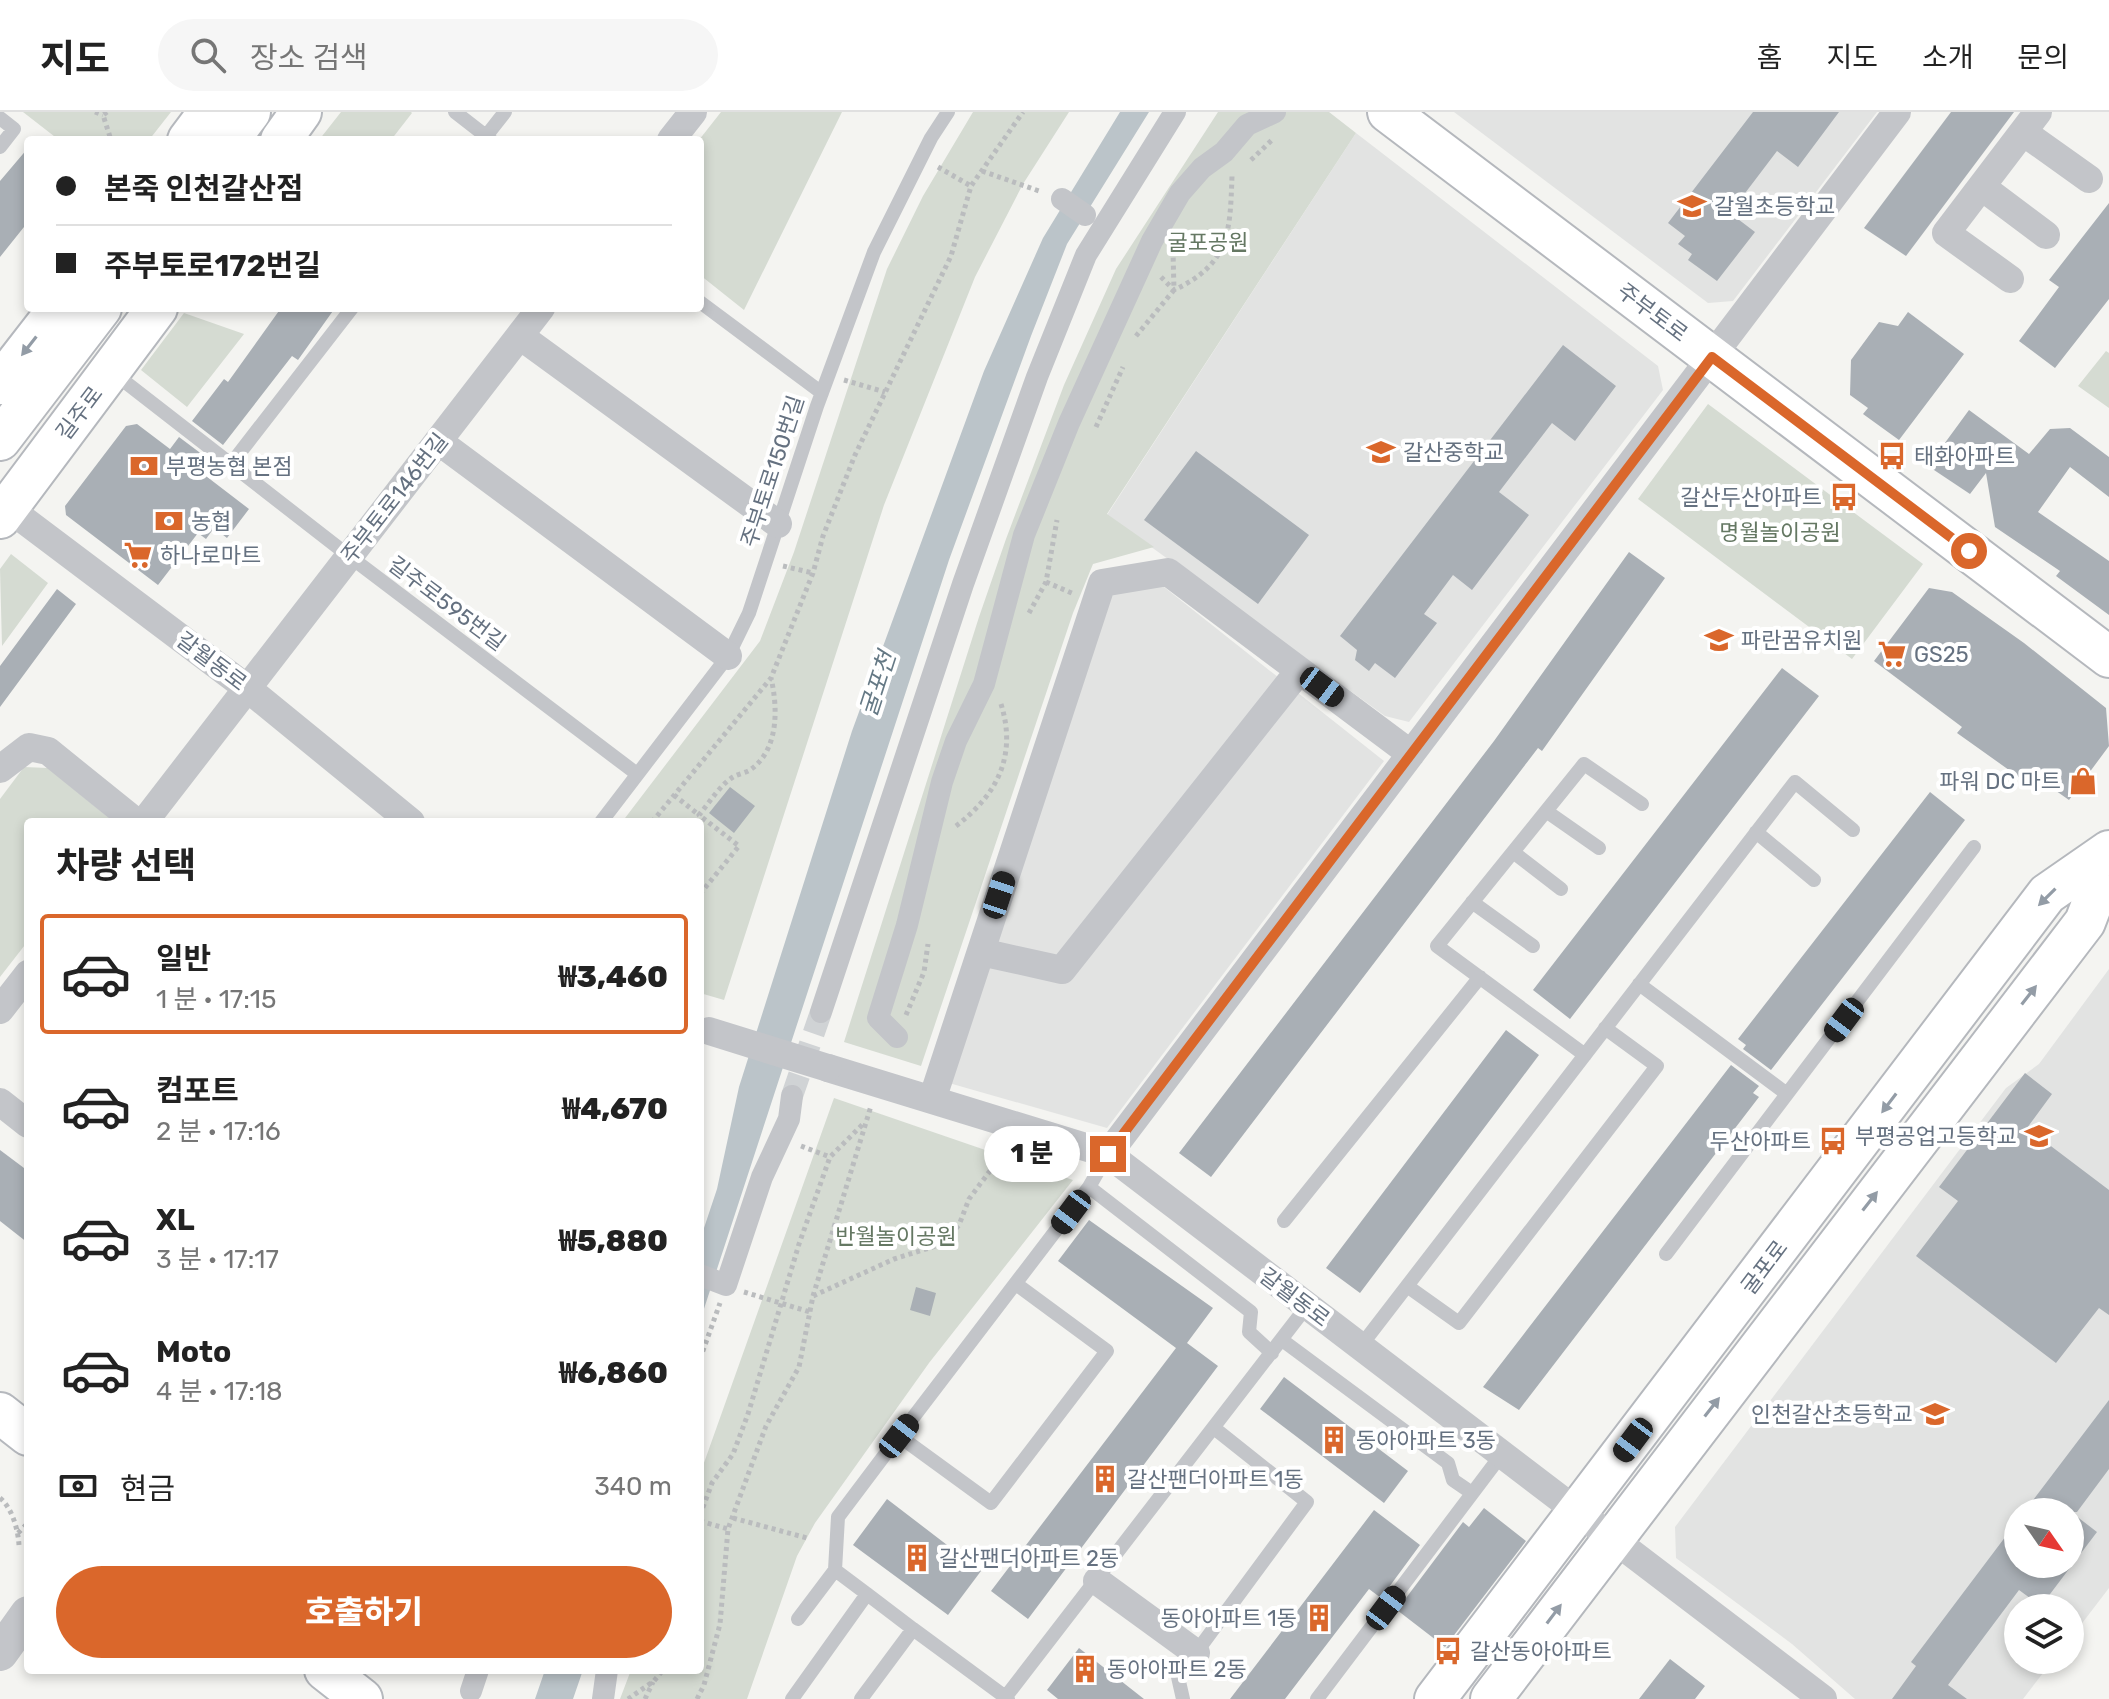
<!DOCTYPE html>
<html lang="ko">
<head>
<meta charset="utf-8">
<style>
  :root { --surface:#fff; --page:#f6f6f6; --text:#222; --muted:#767676; --line:#e0e0e0; --accent:#da672b }
  body { margin:0; font-family:Rubik,"Noto Sans KR",sans-serif; background:var(--page); color:var(--text); height:100vh; display:flex; flex-direction:column; font-size:30px; white-space:nowrap }
  * { box-sizing:border-box; margin:0 }
  p { font-size:26px; color:var(--muted) }
  .icon { flex:none; width:44px; height:44px; fill:none; stroke:currentColor; stroke-width:2; stroke-linecap:round; stroke-linejoin:round }
  .map { position:relative; flex:1; overflow:hidden }
  .panel { position:absolute; left:24px; top:706px; width:680px; height:856px; display:flex; flex-direction:column; background:var(--surface); border-radius:8px; box-shadow:0 4px 12px #0003 }
  .panel>* { flex:none }
  .top-card { position:absolute; left:24px; top:24px; width:680px; height:176px; border-radius:8px; box-shadow:0 4px 12px #0003; display:grid; align-content:center; height:176px; padding:0 32px; background:var(--surface) }
  .needle { width:52px; rotate:124deg }
  .buttons { position:absolute; left:2004px; top:1386px; display:grid; gap:16px }
  .buttons a { display:grid; place-items:center; width:80px; height:80px; border-radius:50%; background:var(--surface); box-shadow:0 4px 12px #0003; font-size:40px }
  .end { position:absolute; width:36px; height:36px; margin:-18px; border:10px solid #da672b; background:#fff; box-shadow:0 0 0 4px #fff }
  .from { border-radius:50% }
  .bubble { position:absolute; height:56px; border-radius:28px; background:var(--surface); box-shadow:0 4px 12px #0003; font-size:26px; font-weight:800; line-height:56px; text-align:center }
  .car { position:absolute; width:24px; height:48px; margin:-24px -12px; border-radius:10px; box-shadow:0 0 6px 2px #0007; background:linear-gradient(#222 24%,#8ab4d8 0 40%,#222 0 76%,#8ab4d8 0 86%,#222 0) }
  .top-card b { display:flex; align-items:center; gap:28px; height:76px; font-size:30px }
  .top-card b+b { border-top:2px solid var(--line) }
  .top-card i { width:20px; height:20px; background:var(--text) }
  ul { padding:0; list-style:none }
  li { display:flex; align-items:center; gap:24px; height:120px; margin:0 16px 12px; padding:0 16px; border:4px solid transparent; border-radius:8px }
  li div { flex:1 }
  li b { display:block; font-size:30px }
  li em { font-style:normal; font-weight:800 }
  li.active { border-color:var(--accent) }
  li>.icon { width:72px; height:72px; stroke-width:1.5 }
  h2 { padding:0 32px; font-size:36px; line-height:96px }
  .pay { display:flex; align-items:center; gap:20px; height:88px; padding:0 32px; font-size:30px }
  .pay p { margin-inline-start:auto }
  .cta { display:flex; gap:16px; margin-top:auto; padding:16px 32px }
  .cta a { flex:1; height:92px; border-radius:48px; background:var(--accent); color:#fff; font-size:32px; font-weight:800; line-height:92px; text-align:center }
  header { display:flex; align-items:center; gap:48px; box-sizing:border-box; height:112px; padding:0 40px; background:var(--surface); border-bottom:2px solid var(--line) }
  header strong { font-size:38px }
  nav { display:flex; gap:44px; margin-inline-start:auto; font-size:28px }
  .search { width:560px; height:72px; background:var(--page); display:flex; align-items:center; gap:20px; box-sizing:border-box; padding:0 28px; border-radius:44px; color:var(--muted); font-size:30px }
  .map>svg:first-child { display:block }
  .built { fill:#e2e3e2; fill-rule:evenodd }
  .green { fill:#d5dbd2 }
  .water { fill:#bbc4c9 }
  .building { fill:#a9afb5 }
  .lines { fill:none; stroke-linecap:round; stroke-linejoin:round }
  .pedestrian-tunnel { stroke:#d0d3d5; stroke-width:22; stroke-dasharray:22 11; stroke-linecap:butt }
  .secondary-casing { stroke:#b5b8bd; stroke-width:44 }
  .path { stroke:#babcbe; stroke-width:5; stroke-dasharray:4 4; stroke-linecap:butt }
  .service { stroke:#c3c5c9; stroke-width:14 }
  .pedestrian { stroke:#c3c5c9; stroke-width:22 }
  .minor { stroke:#c3c5c9; stroke-width:28 }
  .tertiary { stroke:#c3c5c9; stroke-width:36 }
  .secondary { stroke:#fff; stroke-width:40 }
  .minor-bridge { stroke:#c3c5c9; stroke-width:28 }
  .oneway { fill:#939ca6 }
  .route { stroke:#da672b; stroke-width:10 }
  .labels { text-anchor:middle; stroke-width:8; stroke-linejoin:round; paint-order:stroke }
  .poi-label { font-size:22px; fill:#657180; stroke:#fff; text-anchor:start }
  .park-label { font-size:22px; fill:#657863; stroke:#fff }
  .street-label { font-size:22px; fill:#657180; stroke:#fff }
  .water-label { font-size:24px; font-style:italic; fill:#657985; stroke:#fff }
</style>
</head>
<body>
<header>
<strong>지도</strong>
<div class="search"><svg class="icon" aria-label="search" viewBox="0 0 24 24"><circle cx="10" cy="10" r="6"/><path d="M15 15l6 6"/></svg>장소 검색</div>
<nav><a>홈</a><a>지도</a><a>소개</a><a>문의</a></nav>
</header>
<div class="map">
<svg width="2109" height="1587" viewBox="0 0 2109 1587">
  <rect width="100%" height="100%" fill="#f4f4f1"/>
  <path class="built" d="M1454 0H1877L1733 189 1708 191Z
    M1356 21 1658 254 1663 278 1409 610 1385 604 1107 403Z
    M1113 475H1164L1384 649 1107 1016 942 969Z
    M2109 857V1476L2070 1527V1496H2018V1548H2053L2023 1587H1855L1792 1532 1676 1446 1675 1415 2006 976 2039 952ZM2018 1400H2070V1452H2018Z"/>
  <path class="green" d="M23 0H171L149 28H59Z
    M341 0H411L412 1 391 28H319Z
    M721 0H842L744 198 700 163 699 28Z
    M973 0H1069L1023 72 975 165 884 393 724 888 700 881V710H622L760 529 794 440 887 157 923 84Z
    M1218 0H1329L1356 21 1107 402 1154 435 1093 452 1073 501 921 954 844 930 979 505 1006 427 1064 273 1116 157Z
    M184 201 244 222 187 295 141 258Z
    M2106 239 2109 241V296L2078 274Z
    M1708 292 1923 452 1852 547 1638 387Z
    M11 442 48 471 2 534 0 457Z
    M24 655 48 656 109 706 108 710H28V829L0 865V687Z
    M834 986 1073 1068 929 1251 815 1411 797 1444 747 1587H620L631 1558H700V1362Z"/>
  <path class="water" d="M1120 0H1149L1067 132 1031 224 949 448 700 1209V1128L717 1077 739 975 852 619 984 259 1043 126Z
    M545 1558H583L573 1587H535Z"/>
  <path class="building" d="M1753 0H1839L1798 55 1777 39 1730 101 1755 120 1717 169 1688 148 1692 142 1678 132 1685 124 1668 111Z
    M1951 0H2014L1906 144 1864 116Z
    M28 36V110L0 145V69Z
    M2109 91V187L2055 256 2019 229 2059 175 2049 168Z
    M281 196H335L298 248 292 244 223 333 192 309 224 267 228 270Z
    M1908 200 1964 242 1899 328 1863 302 1868 296 1850 283 1851 248 1879 210 1898 214Z
    M1563 233 1616 274 1575 329 1552 311 1499 380 1529 403 1472 478 1453 463 1424 502 1437 511 1395 566 1375 551 1369 559 1355 548 1357 538 1340 524Z
    M1969 298 2029 342 2050 317 2070 316 2109 345V385L2070 355 2038 400 2109 449V503L2056 464 2060 459 1995 415 1986 361 1970 382 1928 354Z
    M137 312 170 337 179 325 211 349 202 361 249 397 227 426 214 416 206 427 198 421 158 473 66 403 65 394 126 314Z
    M1196 339 1309 423 1258 492 1144 408Z
    M1629 440 1665 466 1542 639 1538 636 1211 1065 1179 1041 1494 629Z
    M1929 476 1952 480 2024 531 2106 596 2109 634 2069 688 2029 660 2023 668 1957 621 1962 615 1874 549Z
    M57 477 76 492 0 595V554Z
    M1782 556 1819 584 1570 907 1533 878Z
    M730 675 755 694 734 721 709 701Z
    M1930 680 1965 708 1771 958 1743 937 1746 933 1738 927Z
    M1506 918 1539 943 1360 1181 1326 1156Z
    M1731 953 1759 974 1753 981 1759 985 1519 1298 1483 1275Z
    M2025 961 2052 982 2027 1016 2109 1078V1203L2099 1196 2056 1251 1916 1144 1958 1089 1939 1075Z
    M0 1038 28 1059V1131L0 1109Z
    M1089 1108 1213 1196 1187 1231 1218 1254 1028 1507 991 1479 1176 1236 1058 1149Z
    M916 1175 936 1181 930 1204 910 1198Z
    M1284 1265 1408 1359 1384 1391 1260 1297Z
    M2109 1288V1357L2077 1400H2071L2097 1420 2041 1494 2019 1478 1948 1573 1967 1587H1892L1916 1554 1911 1550 2018 1408V1452H2070V1400H2024Z
    M887 1387 981 1459 948 1503 853 1433Z
    M1484 1396 1526 1429 1445 1535 1397 1498 1463 1410 1469 1415Z
    M1374 1398 1420 1433 1381 1486 1369 1477 1285 1587H1230Z
    M1079 1536 1144 1587H1058L1047 1578Z
    M1670 1547 1705 1574 1695 1587H1639Z"/>
  <g class="lines">
    <path class="pedestrian-tunnel" d="M792 984 821 900"/>
    <defs>
      <path id="secondary" d="M1388 0 2109 545
        M188 28 209 0
        M229 28 250 0
        M281 28 301 0
        M0 272 59 196
        M0 328 101 196
        M0 406 157 196
        M0 1301 28 1323
        M325 1558 362 1587
        M1435 1587 2047 782 2109 739
        M1491 1587 2085 810 2109 747"/>
    </defs>
    <use href="#secondary" class="secondary-casing"/>
    <path class="path" d="M95 0 103 3
      M107 0 103 3 111 28
      M1251 48 1273 27
      M938 55 971 74
      M982 59 1042 80
      M1161 165 1174 178C1230 152 1230 120 1232 64
      M1136 224 1174 178 1173 140
      M844 268 885 280
      M1096 315 1123 255
      M783 454 813 461
      M1046 470 1074 482
      M1029 501 1046 470 1057 408
      M674 683 699 703
      M652 710 771 566 813 461 823 424 855 343 951 144 971 74 1023 0
      M956 714C998 682 1017 643 1001 592
      M700 782 739 734 699 703C709 691 720 673 733 665 738 662 745 661 750 658 779 638 778 596 771 566
      M906 903 924 860 928 832
      M801 1034 830 1045
      M744 1180 810 1200
      M813 1184 871 994
      M700 1247 720 1191
      M0 1386C12 1396 18 1417 19 1433
      M700 1403 712 1371 733 1342 748 1302 799 1132 830 1045 864 1011
      M733 1406 807 1426
      M700 1409 728 1417
      M18 1421 28 1411
      M628 1587 654 1569 663 1558
      M645 1587 653 1570
      M697 1587 704 1573 720 1512 728 1417 766 1314 799 1255 813 1184 894 1147 942 1132 959 1113 969 1087 1007 1036"/>
    <path class="service" d="M455 0 491 28
      M0 6 14 17 0 35
      M483 28 505 0
      M700 190 822 281
      M111 259 349 444 637 662
      M231 352 352 196
      M1546 699 1599 736
      M601 710 728 544 749 501 817 294 874 140 931 26 948 0
      M1756 720 1814 768
      M1513 740 1561 777
      M1472 790 1533 834
      M1639 872 1787 982 1666 1142
      M1585 943 1437 834 1584 652 1642 692
      M1787 982 1974 735
      M1108 1042 1089 1075 1251 1200 1249 1220 1272 1241
      M1284 1109 1480 865
      M1016 1172 1107 1239 991 1391 899 1324 1089 1075
      M1407 1174 1459 1211 1657 954 1605 916
      M1282 1228 1448 1351 1453 1368 1472 1381
      M1360 1235 1795 670 1853 718
      M835 1458 838 1405 899 1324
      M798 1507 835 1458 867 1482
      M792 1587 867 1482 913 1517
      M861 1587 913 1517 1008 1587
      M1004 1587 1307 1194
      M1183 1587 1178 1565 1307 1390 1214 1316
      M1317 1587 1502 1342"/>
    <path class="pedestrian" d="M1062 87 1085 103
      M821 900 963 472 1037 265 1086 143 1175 0
      M897 925 878 906 907 813 942 670 956 629 984 572 1024 423 1069 311 1152 129 1180 81 1202 56 1224 40 1247 13 1275 0
      M700 1163 726 1173 762 1065 789 1007 792 984
      M471 1579 478 1558
      M603 1587 607 1558"/>
    <path class="minor" d="M2023 20 2089 67
      M671 28 693 0
      M1982 75 2046 123
      M2010 167 1946 121 2038 0
      M520 224 778 412
      M438 329 728 544
      M8 396 247 576 411 710
      M0 657 29 635 48 639 136 710
      M144 710 541 196
      M981 840 1062 858 1299 559
      M0 898 28 862
      M828 956 1108 1042 1823 1587
      M932 988 1102 471 1168 460 1411 642
      M0 990 28 1012
      M1108 1042 1897 0
      M1097 1469 1196 1541"/>
    <path class="tertiary" d="M0 1541 28 1502"/>
    <use href="#secondary" class="secondary"/>
    <path class="minor-bridge" d="M709 919 828 956"/>
  </g>
  <defs><path id="oneway-solid" d="M-6-.8H1V-3.2L6.5 0L1 3.2V.8H-6Z" transform="scale(2)"/></defs>
  <g class="oneway">
    <use href="#oneway-solid" transform="translate(29 234) rotate(128)"/>
    <use href="#oneway-solid" transform="translate(2047 785) rotate(135)"/>
    <use href="#oneway-solid" transform="translate(2029 883) rotate(-52)"/>
    <use href="#oneway-solid" transform="translate(1889 991) rotate(127)"/>
    <use href="#oneway-solid" transform="translate(1870 1089) rotate(-52)"/>
    <use href="#oneway-solid" transform="translate(1712 1295) rotate(-52)"/>
    <use href="#oneway-solid" transform="translate(1554 1502) rotate(-53)"/>
  </g>
  <g class="lines">
    <path class="route" d="M1108 1042 1712 245 1969 439"/>
  </g>
  <defs>
    <symbol id="school-bare" viewBox="-9 -9 18 18"><path d="M0-5L7-2L0 1L-7-2ZM-4 1L0 2.5L4 1V4Q0 6-4 4Z" fill="#da672b" stroke="#fff" stroke-width="2.5" paint-order="stroke"/></symbol>
    <symbol id="bus-bare" viewBox="-9 -9 18 18"><path d="M-5-6H5V4H4V6H2V4H-2V6H-4V4H-5ZM-3.5-4V0h7V-4ZM-3.5 1.2v1.5H-2V1.2ZM2 1.2v1.5H3.5V1.2Z" fill="#da672b" stroke="#fff" stroke-width="2.5" paint-order="stroke"/></symbol>
    <symbol id="bank-bare" viewBox="-9 -9 18 18"><path d="M-6-4H6V4H-6ZM0-2.3a2.3 2.3 0 1 0 0 4.6a2.3 2.3 0 1 0 0-4.6Z" fill="#da672b" stroke="#fff" stroke-width="2.5" paint-order="stroke"/></symbol>
    <symbol id="supermarket-bare" viewBox="-9 -9 18 18"><path d="M-6-5.5h2.5l.6 2H6L4.5 2H-2.5L-4.4-4H-6ZM-1.5 3.2a1.3 1.3 0 1 0 .1 0ZM3 3.2a1.3 1.3 0 1 0 .1 0Z" fill="#da672b" stroke="#fff" stroke-width="2.5" paint-order="stroke"/></symbol>
    <symbol id="shop-bare" viewBox="-9 -9 18 18"><path d="M-5-2.5h2.3a2.7 3.5 0 0 1 5.4 0H5L5.5 6h-11ZM-1.5-2.5h3a1.5 2.3 0 0 0-3 0Z" fill="#da672b" stroke="#fff" stroke-width="2.5" paint-order="stroke"/></symbol>
    <symbol id="building-bare" viewBox="-9 -9 18 18"><path d="M-4-6H4V6H1V3H-1V6H-4ZM-2.5-4.3h1.7v1.8h-1.7ZM.8-4.3h1.7v1.8H.8ZM-2.5-1h1.7V.8h-1.7ZM.8-1h1.7V.8H.8Z" fill="#da672b" stroke="#fff" stroke-width="2.5" paint-order="stroke"/></symbol>
  </defs>
  <g fill-rule="evenodd">
    <use href="#school-bare" x="1672" y="74" width="40" height="40"/>
    <use href="#school-bare" x="1361" y="320" width="40" height="40"/>
    <use href="#bus-bare" x="1872" y="324" width="40" height="40"/>
    <use href="#bank-bare" x="124" y="334" width="40" height="40"/>
    <use href="#bus-bare" x="1824" y="365" width="40" height="40"/>
    <use href="#bank-bare" x="149" y="389" width="40" height="40"/>
    <use href="#supermarket-bare" x="118" y="423" width="40" height="40"/>
    <use href="#school-bare" x="1699" y="508" width="40" height="40"/>
    <use href="#supermarket-bare" x="1872" y="522" width="40" height="40"/>
    <use href="#shop-bare" x="2063" y="649" width="40" height="40"/>
    <use href="#school-bare" x="2019" y="1004" width="40" height="40"/>
    <use href="#bus-bare" x="1813" y="1009" width="40" height="40"/>
    <use href="#school-bare" x="1915" y="1282" width="40" height="40"/>
    <use href="#building-bare" x="1314" y="1308" width="40" height="40"/>
    <use href="#building-bare" x="1085" y="1347" width="40" height="40"/>
    <use href="#building-bare" x="897" y="1426" width="40" height="40"/>
    <use href="#building-bare" x="1299" y="1486" width="40" height="40"/>
    <use href="#bus-bare" x="1428" y="1519" width="40" height="40"/>
    <use href="#building-bare" x="1065" y="1537" width="40" height="40"/>
  </g>
  <g class="labels">
    <g class="poi-label">
      <text x="1714" y="102">갈월초등학교</text>
      <text x="1403" y="348">갈산중학교</text>
      <text x="1914" y="352">태화아파트</text>
      <text x="166" y="362">부평농협 본점</text>
      <text x="1822" y="393" text-anchor="end">갈산두산아파트</text>
      <text x="191" y="417">농협</text>
      <text x="160" y="451">하나로마트</text>
      <text x="1741" y="536">파란꿈유치원</text>
      <text x="1914" y="550">GS25</text>
      <text x="2061" y="677" text-anchor="end">파워 DC 마트</text>
      <text x="2017" y="1032" text-anchor="end">부평공업고등학교</text>
      <text x="1811" y="1037" text-anchor="end">두산아파트</text>
      <text x="1913" y="1310" text-anchor="end">인천갈산초등학교</text>
      <text x="1356" y="1336">동아아파트 3동</text>
      <text x="1127" y="1375">갈산팬더아파트 1동</text>
      <text x="939" y="1454">갈산팬더아파트 2동</text>
      <text x="1297" y="1514" text-anchor="end">동아아파트 1동</text>
      <text x="1470" y="1547">갈산동아아파트</text>
      <text x="1107" y="1565">동아아파트 2동</text>
    </g>
    <g class="park-label">
      <text x="1208" y="138">굴포공원</text>
      <text x="1780" y="428">명월놀이공원</text>
      <text x="896" y="1132">반월놀이공원</text>
    </g>
    <g class="street-label">
      <text transform="translate(1653 200) rotate(37)" y="8">주부토로</text>
      <text transform="translate(79 301) rotate(-53)" y="8">길주로</text>
      <text transform="translate(772 359) rotate(-72)" y="8">주부토로150번길</text>
      <text transform="translate(394 386) rotate(-52)" y="8">주부토로146번길</text>
      <text transform="translate(447 491) rotate(37)" y="8">길주로595번길</text>
      <text transform="translate(212 549) rotate(37)" y="8">갈월동로</text>
      <text transform="translate(1764 1155) rotate(-53)" y="8">굴포로</text>
      <text transform="translate(1295 1185) rotate(37)" y="8">갈월동로</text>
    </g>
    <g class="water-label">
      <text transform="translate(878 572) rotate(-72)" y="8">굴포천</text>
    </g>
  </g>
</svg>
<div class="buttons">
<a><svg class="needle" viewBox="-14 -14 28 28"><path d="M0-13l5 13h-10z" fill="#e53935"/><path d="M0 13l5-13h-10z" fill="#767676"/></svg></a>
<a><svg class="icon" aria-label="layers" viewBox="0 0 24 24"><path d="M12 4l9 5-9 5-9-5zM3 14l9 5 9-5"/></svg></a>
</div>
<i class="end from" style="left:1969px;top:439px"></i>
<i class="end" style="left:1108px;top:1042px"></i>
<div class="bubble" style="left:984px;top:1014px;width:96px">1 분</div>
<i class="car" style="left:1322px;top:575px;rotate:127deg"></i>
<i class="car" style="left:999px;top:783px;rotate:18deg"></i>
<i class="car" style="left:1844px;top:908px;rotate:217deg"></i>
<i class="car" style="left:1071px;top:1100px;rotate:217deg"></i>
<i class="car" style="left:899px;top:1324px;rotate:38deg"></i>
<i class="car" style="left:1633px;top:1328px;rotate:217deg"></i>
<i class="car" style="left:1386px;top:1496px;rotate:37deg"></i>
<div class="top-card">
<b><i class="from"></i>본죽 인천갈산점</b>
<b><i></i>주부토로172번길</b>
</div>
<section class="panel">
<h2>차량 선택</h2>
<ul>
<li class="active"><svg class="icon" aria-label="car" viewBox="0 0 24 24"><path d="M5 17H2v-5l4-1 3-4h7l3 4 3 1v5h-3M9 17h6M6 11h13"/><circle cx="7" cy="17" r="2"/><circle cx="17" cy="17" r="2"/></svg><div><b>일반</b><p>1 분 · 17:15</p></div><em>₩3,460</em></li>
<li><svg class="icon" aria-label="car" viewBox="0 0 24 24"><path d="M5 17H2v-5l4-1 3-4h7l3 4 3 1v5h-3M9 17h6M6 11h13"/><circle cx="7" cy="17" r="2"/><circle cx="17" cy="17" r="2"/></svg><div><b>컴포트</b><p>2 분 · 17:16</p></div><em>₩4,670</em></li>
<li><svg class="icon" aria-label="car" viewBox="0 0 24 24"><path d="M5 17H2v-5l4-1 3-4h7l3 4 3 1v5h-3M9 17h6M6 11h13"/><circle cx="7" cy="17" r="2"/><circle cx="17" cy="17" r="2"/></svg><div><b>XL</b><p>3 분 · 17:17</p></div><em>₩5,880</em></li>
<li><svg class="icon" aria-label="car" viewBox="0 0 24 24"><path d="M5 17H2v-5l4-1 3-4h7l3 4 3 1v5h-3M9 17h6M6 11h13"/><circle cx="7" cy="17" r="2"/><circle cx="17" cy="17" r="2"/></svg><div><b>Moto</b><p>4 분 · 17:18</p></div><em>₩6,860</em></li>
</ul>
<div class="pay"><svg class="icon" aria-label="cash" viewBox="0 0 24 24"><path d="M3 7h18v10H3z"/><circle cx="12" cy="12" r="2"/></svg>현금<p>340 m</p></div>
<div class="cta"><a>호출하기</a></div>
</section>
</div>
</body>
</html>
